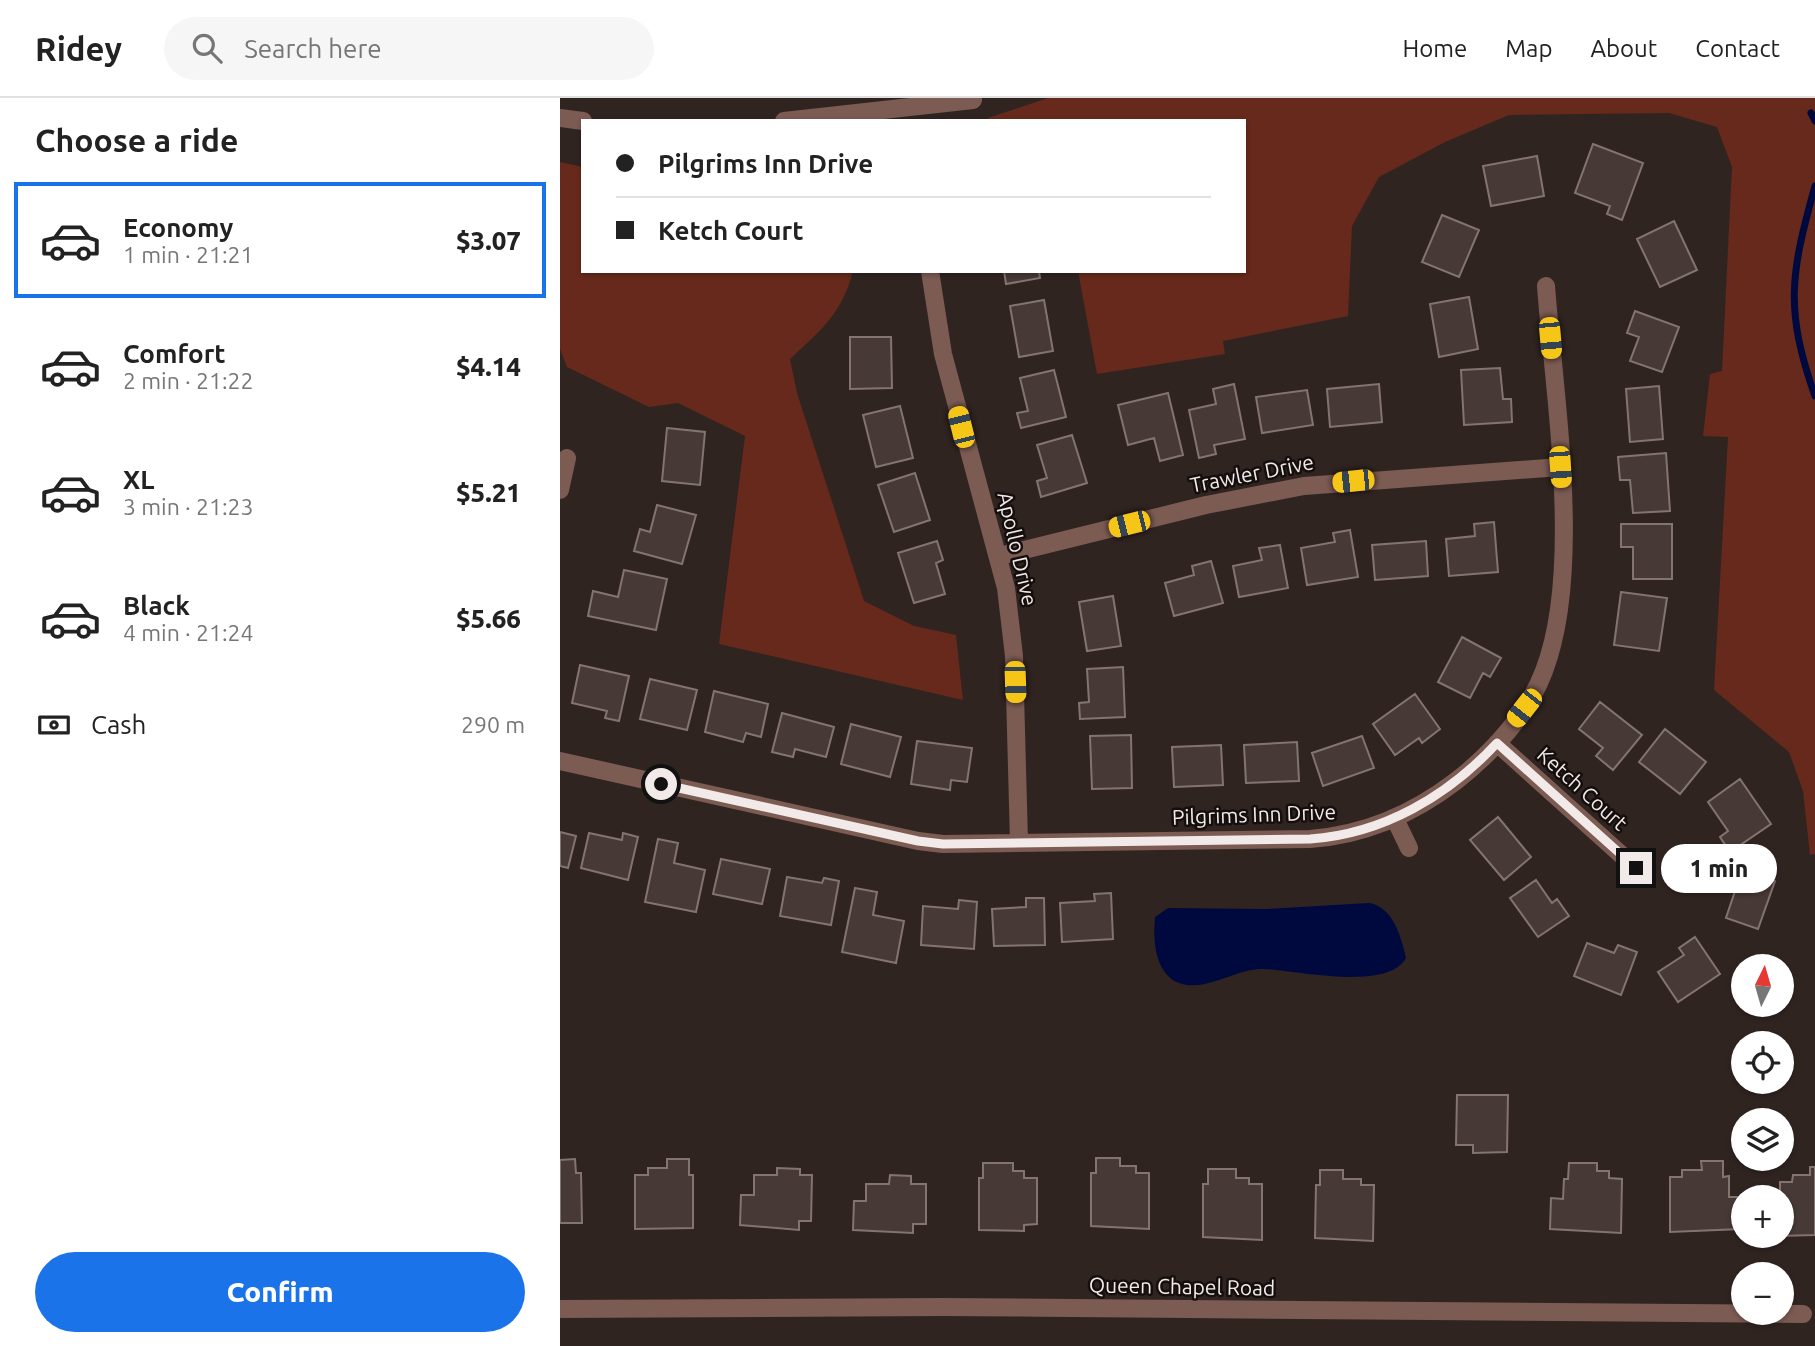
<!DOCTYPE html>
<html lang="en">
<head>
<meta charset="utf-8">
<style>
  :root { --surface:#fff; --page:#f6f6f6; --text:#222; --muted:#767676; --line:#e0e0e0; --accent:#1a73e8 }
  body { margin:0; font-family:Ubuntu,sans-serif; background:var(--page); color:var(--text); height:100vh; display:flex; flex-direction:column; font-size:26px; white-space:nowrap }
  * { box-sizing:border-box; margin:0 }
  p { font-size:23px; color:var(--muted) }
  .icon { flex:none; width:38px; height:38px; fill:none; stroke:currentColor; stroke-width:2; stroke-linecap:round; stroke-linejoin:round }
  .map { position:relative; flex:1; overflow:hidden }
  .sheet { display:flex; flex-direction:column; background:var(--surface); width:560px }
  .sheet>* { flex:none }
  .banner { position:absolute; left:21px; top:21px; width:665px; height:154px; border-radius:0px; box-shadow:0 2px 5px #0004; display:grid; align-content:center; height:154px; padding:0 35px; background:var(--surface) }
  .needle { width:46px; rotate:5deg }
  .fabs { position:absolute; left:1171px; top:856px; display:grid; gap:14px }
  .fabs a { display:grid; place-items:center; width:63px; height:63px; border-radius:50%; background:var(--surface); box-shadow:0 2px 5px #0004; font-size:35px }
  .end { position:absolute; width:32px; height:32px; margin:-16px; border:9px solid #f2eae8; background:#111; box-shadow:0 0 0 4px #111 }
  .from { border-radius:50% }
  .bubble { position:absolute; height:49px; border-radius:24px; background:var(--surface); box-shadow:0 2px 5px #0004; font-size:23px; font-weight:800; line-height:49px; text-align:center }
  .car { position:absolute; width:21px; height:42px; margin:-21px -10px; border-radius:9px; box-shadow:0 0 5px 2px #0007; background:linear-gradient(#f5c518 24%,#345 0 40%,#f5c518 0 76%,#345 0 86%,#f5c518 0) }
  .banner b { display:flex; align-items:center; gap:24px; height:66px; font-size:26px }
  .banner b+b { border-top:2px solid var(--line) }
  .banner i { width:18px; height:18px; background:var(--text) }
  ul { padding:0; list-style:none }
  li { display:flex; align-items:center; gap:21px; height:116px; margin:0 14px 10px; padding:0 21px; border:4px solid transparent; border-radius:0px }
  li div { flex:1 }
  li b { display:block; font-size:26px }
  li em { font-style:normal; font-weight:800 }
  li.selected { border-color:var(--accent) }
  li>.icon { width:63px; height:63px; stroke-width:1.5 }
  h2 { padding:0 35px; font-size:32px; line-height:84px }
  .pay { display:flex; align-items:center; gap:18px; height:77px; padding:0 35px; font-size:26px }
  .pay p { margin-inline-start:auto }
  .button { display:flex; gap:14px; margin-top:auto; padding:14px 35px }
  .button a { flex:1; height:80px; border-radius:42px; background:var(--accent); color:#fff; font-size:28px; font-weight:800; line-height:80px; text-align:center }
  header { display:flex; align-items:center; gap:42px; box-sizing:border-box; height:98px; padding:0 35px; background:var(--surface); border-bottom:2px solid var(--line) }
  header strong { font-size:33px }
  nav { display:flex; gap:38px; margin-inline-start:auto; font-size:24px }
  .search { width:490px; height:63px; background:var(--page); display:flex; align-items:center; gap:18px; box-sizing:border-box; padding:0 24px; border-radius:38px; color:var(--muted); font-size:26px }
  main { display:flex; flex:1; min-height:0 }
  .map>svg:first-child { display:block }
  .green { fill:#66291b }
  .water { fill:#00093e }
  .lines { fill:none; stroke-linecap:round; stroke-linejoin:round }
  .stream { stroke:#00093e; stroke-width:7 }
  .building { fill:#463936; stroke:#837470; stroke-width:2 }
  .minor { stroke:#7c5b53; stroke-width:18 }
  .route { stroke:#f2eae8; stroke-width:9 }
  .labels { text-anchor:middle; stroke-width:5; stroke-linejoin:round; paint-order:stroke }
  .street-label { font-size:21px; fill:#f2eae8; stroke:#140e0d }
</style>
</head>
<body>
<header>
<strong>Ridey</strong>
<div class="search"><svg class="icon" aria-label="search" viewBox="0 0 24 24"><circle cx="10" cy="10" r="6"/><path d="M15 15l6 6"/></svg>Search here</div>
<nav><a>Home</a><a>Map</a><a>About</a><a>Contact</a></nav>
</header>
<main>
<section class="sheet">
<h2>Choose a ride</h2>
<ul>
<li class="selected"><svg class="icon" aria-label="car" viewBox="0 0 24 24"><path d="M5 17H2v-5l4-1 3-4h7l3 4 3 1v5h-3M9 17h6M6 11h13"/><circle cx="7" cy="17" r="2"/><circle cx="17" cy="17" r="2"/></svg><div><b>Economy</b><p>1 min · 21:21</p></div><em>$3.07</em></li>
<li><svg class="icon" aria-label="car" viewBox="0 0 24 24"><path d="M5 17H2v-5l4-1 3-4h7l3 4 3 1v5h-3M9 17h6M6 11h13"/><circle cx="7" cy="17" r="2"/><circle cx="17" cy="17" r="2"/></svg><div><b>Comfort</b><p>2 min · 21:22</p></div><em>$4.14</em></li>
<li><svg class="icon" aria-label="car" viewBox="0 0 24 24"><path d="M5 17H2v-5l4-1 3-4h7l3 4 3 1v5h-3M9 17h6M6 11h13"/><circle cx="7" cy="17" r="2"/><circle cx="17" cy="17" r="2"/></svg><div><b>XL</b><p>3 min · 21:23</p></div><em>$5.21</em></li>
<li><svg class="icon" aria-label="car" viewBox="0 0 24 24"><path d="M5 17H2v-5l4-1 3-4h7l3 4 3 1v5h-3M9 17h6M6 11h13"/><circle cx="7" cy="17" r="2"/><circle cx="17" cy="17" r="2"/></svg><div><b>Black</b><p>4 min · 21:24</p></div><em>$5.66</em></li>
</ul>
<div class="pay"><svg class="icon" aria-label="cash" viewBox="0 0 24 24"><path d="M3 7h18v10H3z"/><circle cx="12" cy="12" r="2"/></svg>Cash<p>290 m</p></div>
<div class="button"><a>Confirm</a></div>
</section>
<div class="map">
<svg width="1255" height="1248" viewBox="0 0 1255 1248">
  <rect width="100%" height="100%" fill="#302421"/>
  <path class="green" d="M488 0H1255V756L1250 757 1243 693 1229 654 1154 592 1168 339 1143 338 1150 276 1162 273 1172 69 1157 29 1109 15 949 17 885 44 819 79 792 128 788 218 663 243 665 256 537 276 518 173H684V23H429L428 20Z
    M0 64 23 69V173H293C282 216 261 232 230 261L237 295 304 503 354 528 396 537 403 602 159 546 185 338 118 305 89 309 7 269 0 251Z"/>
  <path class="water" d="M809 805C833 809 841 838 846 860 827 894 737 872 703 871 677 870 644 895 619 885 594 875 593 841 595 819L608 810 706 811Z"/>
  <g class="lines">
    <path class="stream" d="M1251 15 1255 23
      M1255 88C1231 175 1224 210 1255 298"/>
  </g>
  <path class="building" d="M1033 46 1083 65 1062 122 1047 116 1050 108 1015 95Z
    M977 58 984 98 931 108 923 68Z
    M882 117 919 132 899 179 862 164Z
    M1114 123 1137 172 1100 189 1077 141Z
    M444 173H479L480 180 446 186Z
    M909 199 918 251 879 259 870 206Z
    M484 202 493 253 459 259 450 208Z
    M1075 213 1119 229 1102 274 1070 263 1079 239 1067 235Z
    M290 239H331L332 290 290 291Z
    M940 270 943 301H951L952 324 904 327 901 272Z
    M494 272 506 319 461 330 457 315 468 313 460 280Z
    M674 286 685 341 654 347 656 356 639 360 629 312 656 306 653 291Z
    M819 286 822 324 770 329 767 291Z
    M1099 288 1103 341 1070 344 1066 291Z
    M747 292 753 327 702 335 696 299Z
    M608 295 623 357 600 363 594 340 568 347 558 307Z
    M340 308 353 360 316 369 303 317Z
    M107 330 145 334 140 387 102 383Z
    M512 337 527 385 481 399 477 383 487 380 477 347Z
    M1106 355 1110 413 1073 415 1070 382H1060L1058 359Z
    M355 375 370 422 334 434 318 387Z
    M97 407 136 417 122 466 74 453 80 431 90 434Z
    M934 424 938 474 889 478 886 441 915 438 914 426Z
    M1061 426H1112V481H1073V449H1061Z
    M790 432 798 479 747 487 741 450 775 444 773 435Z
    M377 443 383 462 376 465 385 496 354 505 338 455Z
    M866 443 868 478 815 482 812 447Z
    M720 447 728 490 679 499 673 468 702 462 699 450Z
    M651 463 663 505 614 518 605 485 634 477 632 468Z
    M64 472 107 481 96 532 28 518 33 493 58 499Z
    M1061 494 1107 500 1099 553 1054 547Z
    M553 498 561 548 527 553 519 504Z
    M902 539 941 560 930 579 923 575 910 600 878 584Z
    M20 567 69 578 59 623 45 620 47 613 12 605Z
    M563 569 565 619 520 621 519 605 529 604 527 571Z
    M90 581 137 592 127 632 80 621Z
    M154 593 208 606 201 639 186 635 183 644 145 634Z
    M855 596 880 631 862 645 859 640 835 657 813 626Z
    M1040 604 1082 637 1053 672 1036 658 1043 650 1019 631Z
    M222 615 274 629 266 659 235 651 233 659 212 654Z
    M291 626 341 639 330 679 281 666Z
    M1105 631 1146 664 1120 696 1079 664Z
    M571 637 572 690 532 691 530 638Z
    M802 638 814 670 763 688 752 655Z
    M357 643 412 650 407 684 391 682 390 692 351 686Z
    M737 644 739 683 686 685 684 647Z
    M661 647 663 687 614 689 612 649Z
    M1180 681 1211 726 1170 754 1160 739 1168 733 1148 704Z
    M938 719 971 759 944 782 910 742Z
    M0 734 16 738 8 770 0 768Z
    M29 735 62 742 63 735 78 739 68 782 21 770Z
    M98 741 118 745 114 765 145 772 136 814 85 804Z
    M161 761 210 771 202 806 153 796Z
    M1170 767 1215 783 1198 831 1166 820 1176 790 1163 785Z
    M227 779 262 785 264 780 279 783 271 827 220 818Z
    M976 782 992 805 997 801 1009 818 978 839 950 800Z
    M295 790 317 794 313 817 344 823 336 865 282 854Z
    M551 795 553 841 502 844 500 805 535 803 534 796Z
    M466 800H484L485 847 434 848 432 811 466 809Z
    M399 802 417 804 414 851 361 847 363 808 398 811Z
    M1135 839 1160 876 1118 904 1098 874 1124 857 1119 850Z
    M1027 845 1054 855 1058 847 1077 854 1061 897 1014 878Z
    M897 997H948L947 1054 913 1055V1047H896Z
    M536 1060H560V1068H576V1075H589V1131L531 1128V1075H536Z
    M15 1061 16 1075H21L22 1125H0V1062Z
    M107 1061H129V1077H133V1130L75 1131V1077H88V1070H107Z
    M1141 1063H1163V1079L1169 1078V1099H1181V1131L1110 1134V1079H1122V1072H1142Z
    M423 1065H453V1073H464V1080H477V1126L464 1127V1133L419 1132V1080H423Z
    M1009 1065H1037V1073H1049V1080L1062 1081 1061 1135 990 1131 991 1100 1003 1101 1004 1081H1008Z
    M1250 1069H1255V1137L1220 1138V1084H1232L1233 1077H1250Z
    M217 1070 240 1071V1077H252L251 1123H239V1132L180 1127 181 1097H194V1077H217Z
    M648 1071H676V1080H689V1086H702V1142L643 1139V1086H648Z
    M760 1072H783V1081H801V1087H814L813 1143 755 1140 756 1087H760Z
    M330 1077 351 1078V1086H366V1126H353V1135L293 1132 294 1103H306V1086H329Z"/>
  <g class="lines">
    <path class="minor" d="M0 20 23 23
      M224 23 413 2
      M370 173 383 256 446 490 454 558 459 744
      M0 392 7 360
      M440 458 646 407 744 388 1000 369
      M937 645 1076 770
      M0 663 358 743 383 746 750 741C804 737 853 716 896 683 932 655 968 616 984 573 1023 472 994 297 986 188
      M835 721 849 750
      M0 1211 382 1209 1243 1216"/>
  </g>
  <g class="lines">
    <path class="route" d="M101 686 358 743 383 746 750 741C823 736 888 698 937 645L1076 770"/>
  </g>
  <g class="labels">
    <g class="street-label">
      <text transform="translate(692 376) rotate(-11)" y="7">Trawler Drive</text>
      <text transform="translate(457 451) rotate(77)" y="7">Apollo Drive</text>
      <text transform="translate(1022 691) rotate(42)" y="7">Ketch Court</text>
      <text transform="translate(694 717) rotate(-2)" y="7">Pilgrims Inn Drive</text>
      <text transform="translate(622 1189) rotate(1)" y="7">Queen Chapel Road</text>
    </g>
  </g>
</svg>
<div class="fabs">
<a><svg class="needle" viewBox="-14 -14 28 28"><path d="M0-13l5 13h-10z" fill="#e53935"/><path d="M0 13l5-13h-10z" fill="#767676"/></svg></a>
<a><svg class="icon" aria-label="locate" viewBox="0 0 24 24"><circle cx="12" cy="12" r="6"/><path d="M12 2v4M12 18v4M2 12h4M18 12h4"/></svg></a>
<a><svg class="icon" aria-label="layers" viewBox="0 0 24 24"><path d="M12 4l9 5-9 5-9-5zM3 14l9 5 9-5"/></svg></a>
<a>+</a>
<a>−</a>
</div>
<i class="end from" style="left:101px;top:686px"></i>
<i class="end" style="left:1076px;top:770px"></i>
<div class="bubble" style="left:1101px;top:746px;width:116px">1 min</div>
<i class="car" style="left:990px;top:240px;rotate:175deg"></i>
<i class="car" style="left:401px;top:329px;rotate:346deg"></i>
<i class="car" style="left:1000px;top:369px;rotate:176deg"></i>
<i class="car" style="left:793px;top:383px;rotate:264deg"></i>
<i class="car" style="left:569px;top:426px;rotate:256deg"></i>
<i class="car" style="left:455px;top:584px;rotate:178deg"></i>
<i class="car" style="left:964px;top:610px;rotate:218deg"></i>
<div class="banner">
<b><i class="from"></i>Pilgrims Inn Drive</b>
<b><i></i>Ketch Court</b>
</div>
</div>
</main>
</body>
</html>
